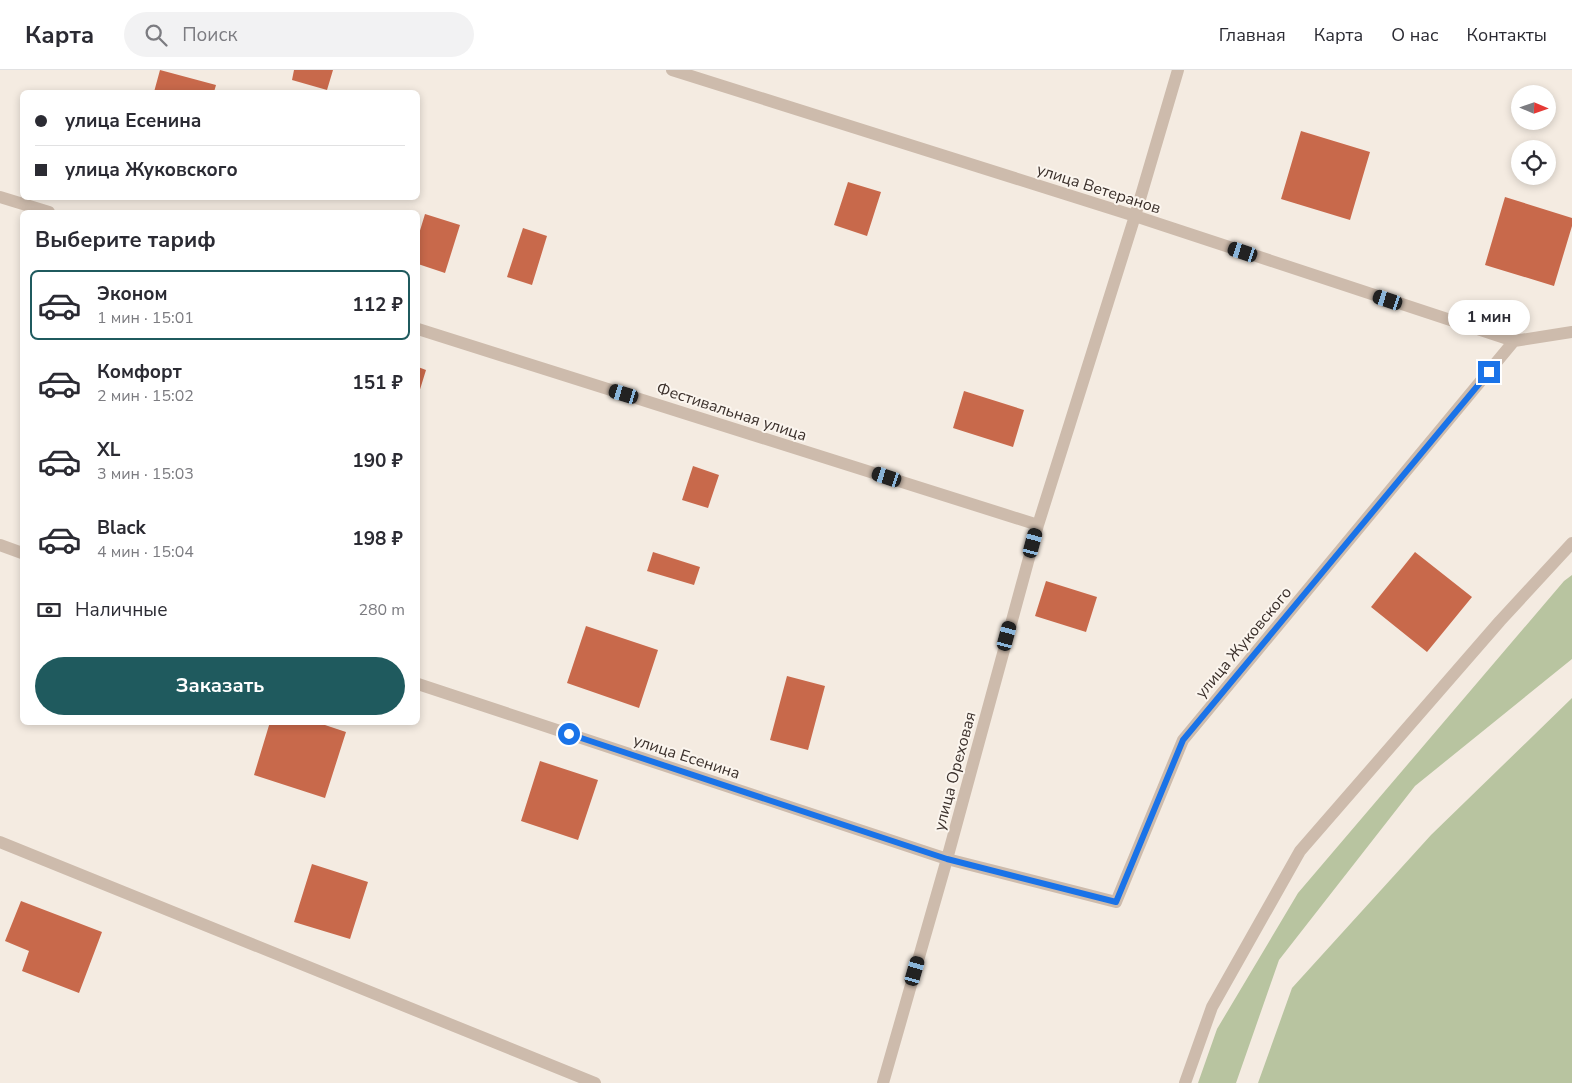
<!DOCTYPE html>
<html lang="ru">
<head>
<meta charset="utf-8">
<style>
  :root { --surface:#fff; --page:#f2f2f3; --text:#2b2b33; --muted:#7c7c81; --line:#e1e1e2; --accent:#1f5a5e }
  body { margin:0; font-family:"Nunito Sans",sans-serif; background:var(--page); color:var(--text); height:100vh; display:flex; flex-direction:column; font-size:19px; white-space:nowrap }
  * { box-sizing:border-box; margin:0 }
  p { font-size:16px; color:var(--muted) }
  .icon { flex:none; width:28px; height:28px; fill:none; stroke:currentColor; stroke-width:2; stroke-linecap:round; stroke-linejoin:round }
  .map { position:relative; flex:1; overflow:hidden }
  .sheet { position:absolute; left:20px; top:140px; width:400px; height:515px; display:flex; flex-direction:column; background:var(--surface); border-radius:8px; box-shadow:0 2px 8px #0003 }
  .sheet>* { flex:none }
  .banner { position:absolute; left:20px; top:20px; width:400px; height:110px; border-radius:8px; box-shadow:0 2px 8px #0003; display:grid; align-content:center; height:110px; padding:0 15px; background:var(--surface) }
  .needle { width:32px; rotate:92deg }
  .tools { position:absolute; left:1511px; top:15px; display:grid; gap:10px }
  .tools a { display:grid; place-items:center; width:45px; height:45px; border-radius:50%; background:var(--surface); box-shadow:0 2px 8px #0003; font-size:25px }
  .end { position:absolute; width:22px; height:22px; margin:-11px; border:6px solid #1a73e8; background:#fff; box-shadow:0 0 0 2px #fff }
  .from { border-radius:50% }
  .bubble { position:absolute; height:35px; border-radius:18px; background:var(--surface); box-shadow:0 2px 8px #0003; font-size:16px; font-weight:700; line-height:35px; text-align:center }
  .car { position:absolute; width:15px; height:30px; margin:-15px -8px; border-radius:6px; box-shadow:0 0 4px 1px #0007; background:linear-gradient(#222 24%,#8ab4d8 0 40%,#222 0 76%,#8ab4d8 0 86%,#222 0) }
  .banner b { display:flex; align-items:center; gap:18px; height:48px; font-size:19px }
  .banner b+b { border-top:1px solid var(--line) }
  .banner i { width:12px; height:12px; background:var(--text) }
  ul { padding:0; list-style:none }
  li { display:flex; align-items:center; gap:15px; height:70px; margin:0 10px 8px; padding:0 5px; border:2px solid transparent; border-radius:8px }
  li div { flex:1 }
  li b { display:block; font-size:19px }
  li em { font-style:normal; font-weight:700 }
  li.on { border-color:var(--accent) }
  li>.icon { width:45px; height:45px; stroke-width:1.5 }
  h2 { padding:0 15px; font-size:22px; line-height:60px }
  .pay { display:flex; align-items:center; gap:12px; height:55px; padding:0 15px; font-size:19px }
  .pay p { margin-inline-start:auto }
  .action { display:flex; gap:10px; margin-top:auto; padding:10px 15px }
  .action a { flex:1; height:58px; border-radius:30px; background:var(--accent); color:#fff; font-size:20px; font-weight:700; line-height:58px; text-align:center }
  header { display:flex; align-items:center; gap:30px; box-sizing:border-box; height:70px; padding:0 25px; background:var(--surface); border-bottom:1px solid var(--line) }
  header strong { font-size:24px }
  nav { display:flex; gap:28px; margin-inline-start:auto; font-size:18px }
  .search { width:350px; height:45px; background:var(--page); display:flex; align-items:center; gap:12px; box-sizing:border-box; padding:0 18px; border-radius:28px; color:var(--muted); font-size:19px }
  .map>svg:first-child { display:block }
  .green { fill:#b8c4a0 }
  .building { fill:#c8694b }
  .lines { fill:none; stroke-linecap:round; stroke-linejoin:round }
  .minor { stroke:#cdbbac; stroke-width:12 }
  .route { stroke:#1a73e8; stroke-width:6 }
  .labels { text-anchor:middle; stroke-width:4; stroke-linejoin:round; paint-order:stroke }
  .street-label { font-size:16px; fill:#3b302b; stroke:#fbf5ee }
</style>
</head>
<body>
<header>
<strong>Карта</strong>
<div class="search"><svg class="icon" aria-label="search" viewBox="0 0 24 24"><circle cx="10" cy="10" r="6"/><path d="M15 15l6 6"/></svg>Поиск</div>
<nav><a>Главная</a><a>Карта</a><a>О нас</a><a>Контакты</a></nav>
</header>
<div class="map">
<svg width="1572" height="1013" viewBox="0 0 1572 1013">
  <rect width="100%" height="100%" fill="#f4ebe1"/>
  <path class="green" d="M1572 505V589L1415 716 1279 890 1236 1013H1198L1217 959 1298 823 1564 511Z
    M1572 628V1013H1258L1292 918 1431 765Z"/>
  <path class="building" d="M160 0 216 15 214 22H154Z
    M294 0H333L327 20 292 10Z
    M1301 61 1370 82 1350 150 1281 129Z
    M848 112 881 122 867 166 834 155Z
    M1505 127 1572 148V156L1554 216 1485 195Z
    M425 144 460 155 445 203 418 194V167Z
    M523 158 547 166 532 215 507 207Z
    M418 297 426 300 418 326Z
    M964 321 1024 340 1013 377 953 358Z
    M693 396 719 405 708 438 682 430Z
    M653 482 700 497 694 515 647 501Z
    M1415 482 1472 527 1427 582 1371 537Z
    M1046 511 1097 527 1086 562 1035 546Z
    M586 556 658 580 639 638 567 613Z
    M787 606 825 616 808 680 770 670Z
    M270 652H316L346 662 325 728 254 705Z
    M540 691 598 710 578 770 521 751Z
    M312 794 368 812 350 869 294 852Z
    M21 831 102 862 79 923 22 901 29 881 5 871Z"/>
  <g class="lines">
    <path class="minor" d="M672 0 1135 146 1514 271
      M0 127 49 142
      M418 259 1038 455
      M0 475 22 483
      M418 614 947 789 1116 832 1183 670 1514 271 1572 262
      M0 772 595 1013
      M883 1013 947 789 1038 455 1135 146 1178 0
      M1185 1013 1212 937 1300 781 1500 551 1572 473"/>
  </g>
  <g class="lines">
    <path class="route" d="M569 664 947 789 1116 832 1183 670 1489 302"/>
  </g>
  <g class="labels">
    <g class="street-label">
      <text transform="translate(1099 118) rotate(18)" y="6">улица Ветеранов</text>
      <text transform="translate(732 341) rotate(18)" y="6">Фестивальная улица</text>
      <text transform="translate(1243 572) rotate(-50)" y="6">улица Жуковского</text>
      <text transform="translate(687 686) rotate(18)" y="6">улица Есенина</text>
      <text transform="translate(954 701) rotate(-75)" y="6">улица Ореховая</text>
    </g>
  </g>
</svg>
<div class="tools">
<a><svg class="needle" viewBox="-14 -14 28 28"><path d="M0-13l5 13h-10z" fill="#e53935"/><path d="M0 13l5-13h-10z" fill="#7c7c81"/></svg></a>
<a><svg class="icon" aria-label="locate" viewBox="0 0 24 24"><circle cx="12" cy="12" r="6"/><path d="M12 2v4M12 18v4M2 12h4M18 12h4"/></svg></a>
</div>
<i class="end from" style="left:569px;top:664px"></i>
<i class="end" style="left:1489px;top:302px"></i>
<div class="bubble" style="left:1448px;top:230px;width:82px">1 мин</div>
<i class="car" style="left:1243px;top:182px;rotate:288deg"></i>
<i class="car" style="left:1388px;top:230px;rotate:288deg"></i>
<i class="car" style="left:624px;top:324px;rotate:287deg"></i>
<i class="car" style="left:887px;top:407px;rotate:288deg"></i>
<i class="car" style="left:1033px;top:473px;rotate:15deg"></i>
<i class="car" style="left:1007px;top:566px;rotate:15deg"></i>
<i class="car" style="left:915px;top:901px;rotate:16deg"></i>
<div class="banner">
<b><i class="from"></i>улица Есенина</b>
<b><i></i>улица Жуковского</b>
</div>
<section class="sheet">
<h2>Выберите тариф</h2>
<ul>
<li class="on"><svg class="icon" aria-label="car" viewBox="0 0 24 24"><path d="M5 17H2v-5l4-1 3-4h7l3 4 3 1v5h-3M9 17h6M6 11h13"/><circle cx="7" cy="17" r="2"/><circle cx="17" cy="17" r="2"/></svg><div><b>Эконом</b><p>1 мин · 15:01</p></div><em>112 ₽</em></li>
<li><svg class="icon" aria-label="car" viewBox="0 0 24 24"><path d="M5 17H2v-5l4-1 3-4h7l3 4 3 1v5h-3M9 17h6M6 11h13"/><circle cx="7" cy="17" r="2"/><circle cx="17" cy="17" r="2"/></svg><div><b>Комфорт</b><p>2 мин · 15:02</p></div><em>151 ₽</em></li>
<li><svg class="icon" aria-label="car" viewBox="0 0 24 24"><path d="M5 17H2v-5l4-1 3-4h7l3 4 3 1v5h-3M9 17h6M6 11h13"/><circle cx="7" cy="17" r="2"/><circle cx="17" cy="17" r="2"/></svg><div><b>XL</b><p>3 мин · 15:03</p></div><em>190 ₽</em></li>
<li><svg class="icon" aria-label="car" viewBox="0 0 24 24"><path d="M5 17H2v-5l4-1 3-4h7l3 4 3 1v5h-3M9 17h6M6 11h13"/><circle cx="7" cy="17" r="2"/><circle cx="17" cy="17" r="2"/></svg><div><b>Black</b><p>4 мин · 15:04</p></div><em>198 ₽</em></li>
</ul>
<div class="pay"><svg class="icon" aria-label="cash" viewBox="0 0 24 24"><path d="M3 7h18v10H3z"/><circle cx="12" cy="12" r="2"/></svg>Наличные<p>280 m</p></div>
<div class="action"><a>Заказать</a></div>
</section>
</div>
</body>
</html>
